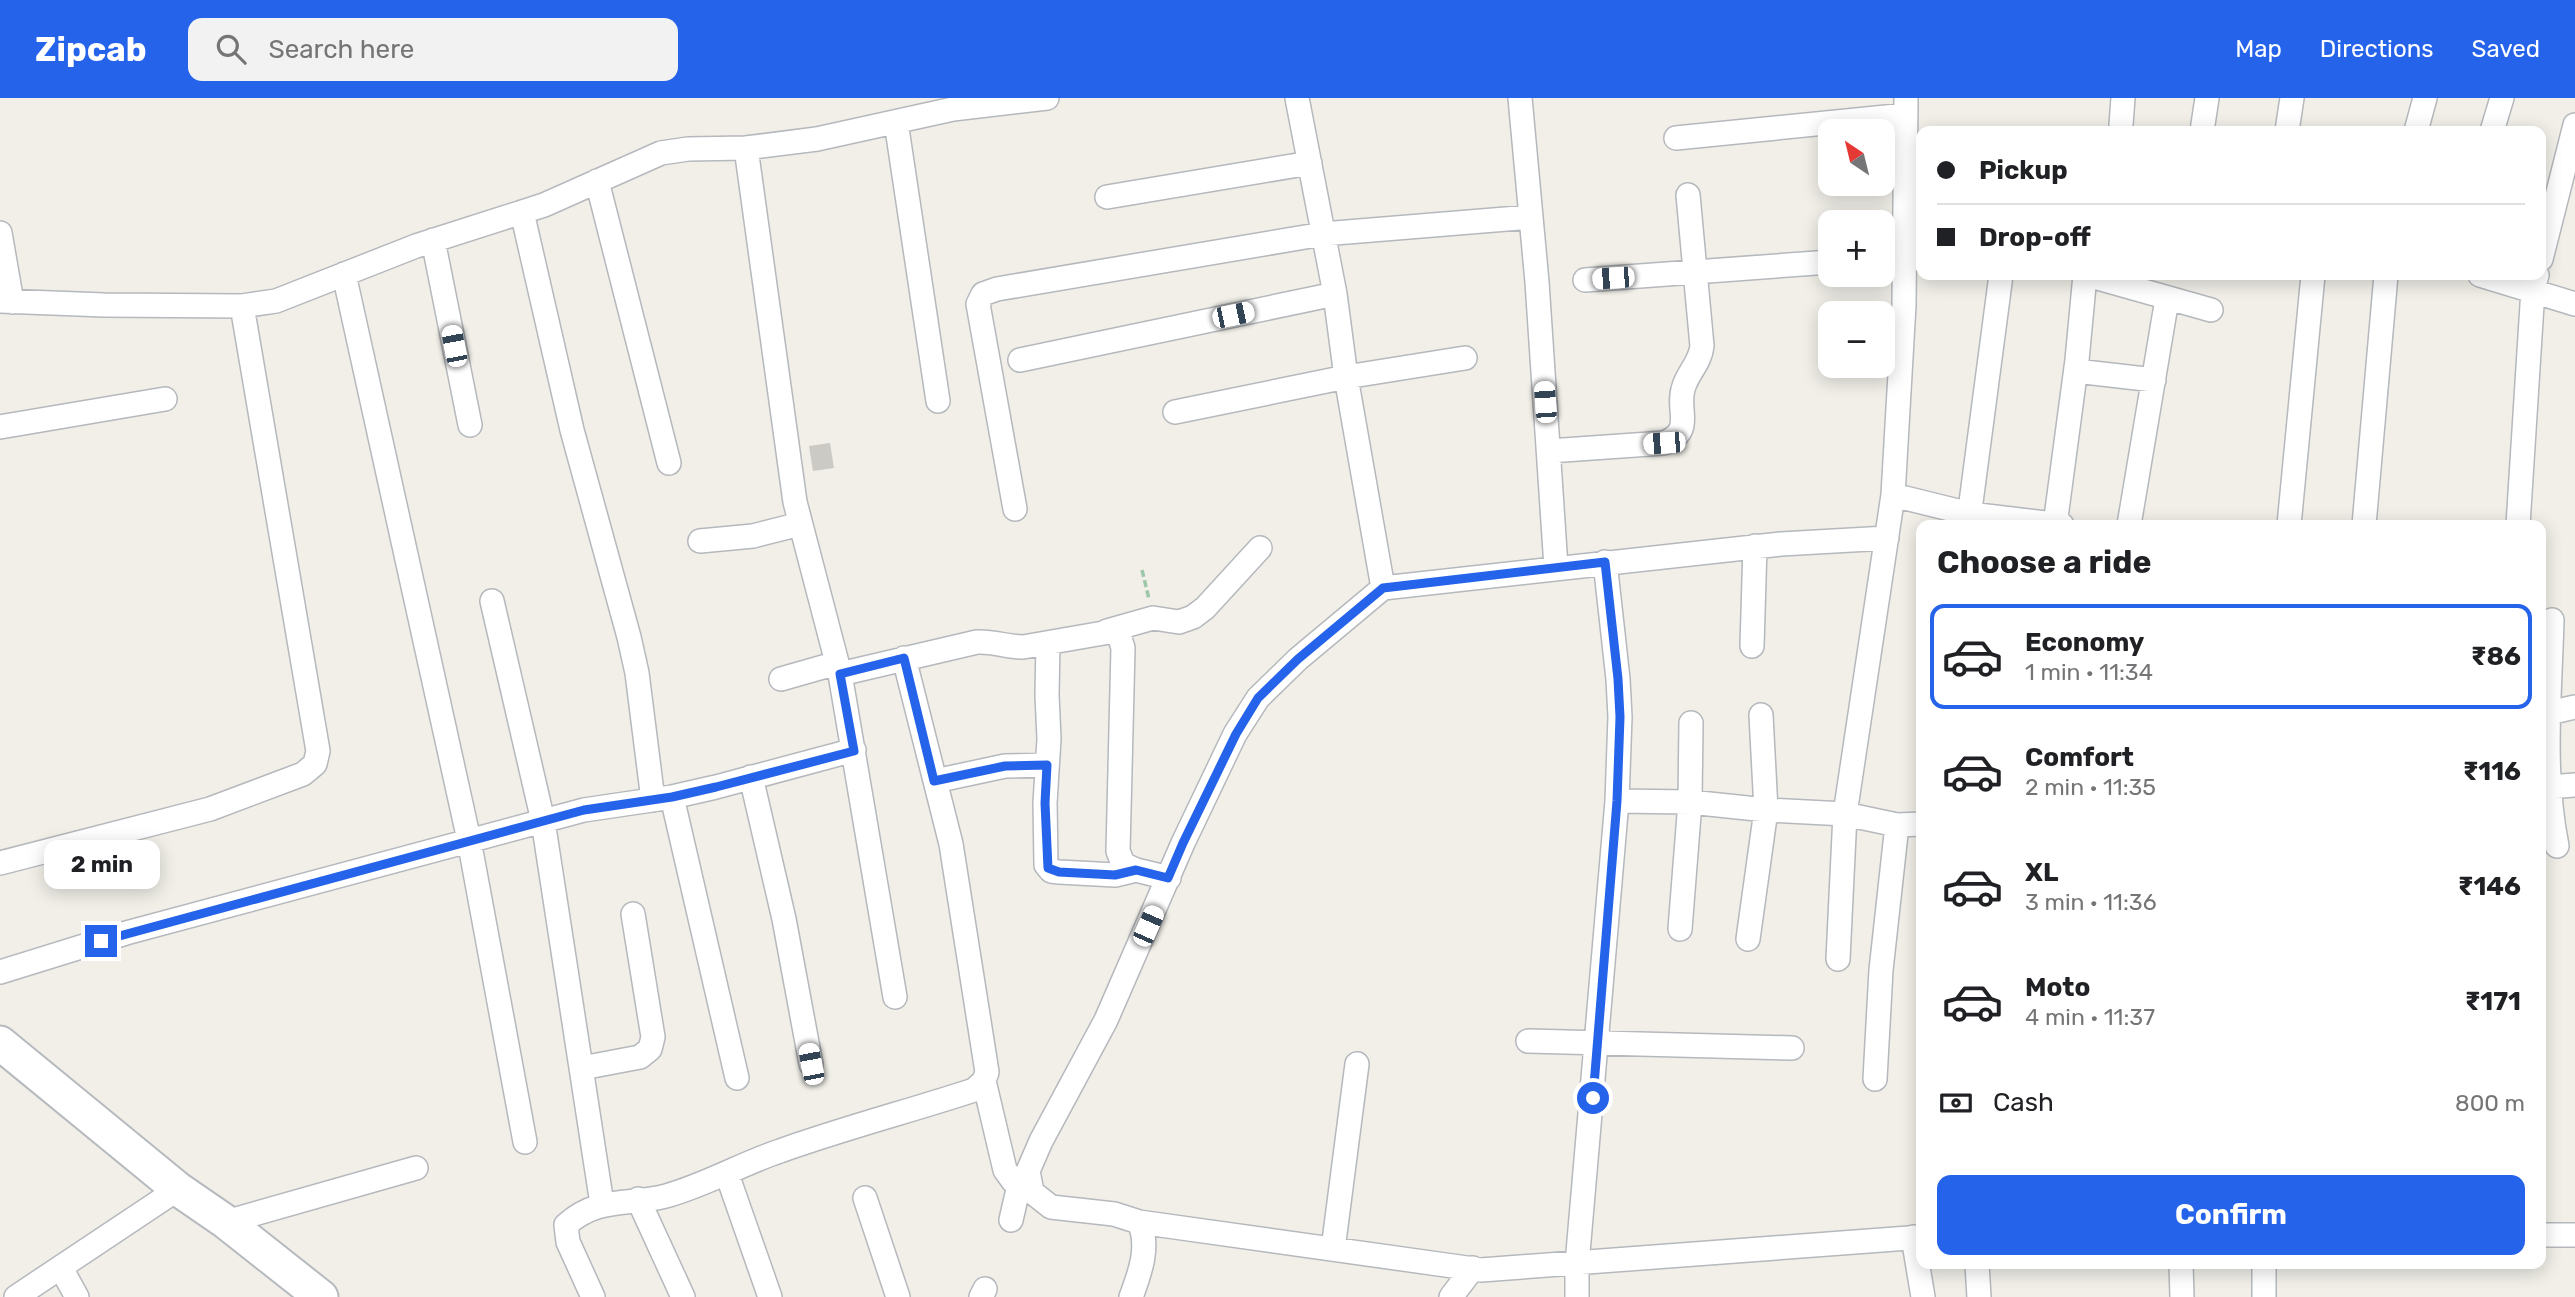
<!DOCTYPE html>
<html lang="en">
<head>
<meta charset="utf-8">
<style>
  :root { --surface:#fff; --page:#f2f2f2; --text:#202124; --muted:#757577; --line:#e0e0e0; --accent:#2563eb }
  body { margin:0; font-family:Rubik,sans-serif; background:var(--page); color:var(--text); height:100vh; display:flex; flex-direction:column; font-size:26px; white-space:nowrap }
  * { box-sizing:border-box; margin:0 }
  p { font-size:23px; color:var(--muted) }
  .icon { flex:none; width:38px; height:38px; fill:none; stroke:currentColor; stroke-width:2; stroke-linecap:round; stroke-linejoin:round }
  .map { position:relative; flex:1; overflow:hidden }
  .side { position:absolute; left:1916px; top:422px; width:630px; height:749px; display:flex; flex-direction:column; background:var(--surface); border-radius:14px; box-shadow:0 4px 18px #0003 }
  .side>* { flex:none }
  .banner { position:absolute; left:1916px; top:28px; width:630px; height:154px; border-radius:14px; box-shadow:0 4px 18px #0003; display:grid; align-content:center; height:154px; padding:0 21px; background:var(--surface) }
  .needle { width:46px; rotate:325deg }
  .tools { position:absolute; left:1818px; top:21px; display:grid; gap:14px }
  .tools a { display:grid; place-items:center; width:77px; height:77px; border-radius:14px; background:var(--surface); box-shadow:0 4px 18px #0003; font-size:35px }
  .end { position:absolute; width:32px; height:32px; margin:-16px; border:9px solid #2563eb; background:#fff; box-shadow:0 0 0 4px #fff }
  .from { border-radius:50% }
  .bubble { position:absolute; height:49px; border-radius:14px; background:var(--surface); box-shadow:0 4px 18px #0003; font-size:23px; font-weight:700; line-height:49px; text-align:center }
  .car { position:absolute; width:21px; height:42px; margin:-21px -10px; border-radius:9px; box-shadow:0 0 5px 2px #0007; background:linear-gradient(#fff 24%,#345 0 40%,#fff 0 76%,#345 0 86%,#fff 0) }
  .banner b { display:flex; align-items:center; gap:24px; height:66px; font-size:26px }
  .banner b+b { border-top:2px solid var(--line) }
  .banner i { width:18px; height:18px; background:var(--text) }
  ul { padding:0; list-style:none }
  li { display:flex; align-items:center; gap:21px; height:105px; margin:0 14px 10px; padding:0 7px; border:4px solid transparent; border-radius:14px }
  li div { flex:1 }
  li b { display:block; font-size:26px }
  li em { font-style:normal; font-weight:700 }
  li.active { border-color:var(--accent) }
  li>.icon { width:63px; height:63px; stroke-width:1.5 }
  h2 { padding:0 21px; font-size:32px; line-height:84px }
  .pay { display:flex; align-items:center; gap:18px; height:77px; padding:0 21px; font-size:26px }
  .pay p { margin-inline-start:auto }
  .cta { display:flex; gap:14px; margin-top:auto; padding:14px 21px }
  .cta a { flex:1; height:80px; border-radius:14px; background:var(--accent); color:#fff; font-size:28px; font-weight:700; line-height:80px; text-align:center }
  header { display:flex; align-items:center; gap:42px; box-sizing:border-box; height:98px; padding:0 35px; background:var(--accent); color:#fff }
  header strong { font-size:33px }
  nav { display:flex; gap:38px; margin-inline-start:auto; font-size:24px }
  .search { width:490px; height:63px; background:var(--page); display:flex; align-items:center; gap:18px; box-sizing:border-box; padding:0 24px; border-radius:14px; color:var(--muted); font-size:26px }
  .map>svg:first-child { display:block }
  .building { fill:#cccac5 }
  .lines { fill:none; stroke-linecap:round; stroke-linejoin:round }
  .street-casing { stroke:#b5b8bc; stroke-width:26 }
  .secondary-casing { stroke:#b6babf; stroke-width:37 }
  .path { stroke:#9cc7a9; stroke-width:3.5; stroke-dasharray:7 3.5; stroke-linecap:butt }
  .street { stroke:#fff; stroke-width:23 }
  .secondary { stroke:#fff; stroke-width:33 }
  .route { stroke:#2563eb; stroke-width:9 }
</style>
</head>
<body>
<header>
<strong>Zipcab</strong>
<div class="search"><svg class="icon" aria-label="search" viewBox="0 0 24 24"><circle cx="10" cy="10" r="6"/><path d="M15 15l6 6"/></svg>Search here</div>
<nav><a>Map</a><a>Directions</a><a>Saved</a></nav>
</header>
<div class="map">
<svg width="2575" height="1199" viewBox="0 0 2575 1199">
  <rect width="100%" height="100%" fill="#f1efe8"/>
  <path class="building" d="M830 345 834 370 813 373 809 348Z"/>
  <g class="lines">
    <defs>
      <path id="street" d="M1297 0 1335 196 1346 279 1383 490
        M1520 0 1537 184 1556 469
        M896 24 938 303
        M2121 27 2123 0
        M2202 33 2207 0
        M2287 33 2292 0
        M2416 33 2425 0
        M2492 33 2502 0
        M1676 40 1906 17
        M746 50 795 404 840 576 895 899
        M597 83 669 365
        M1107 99 1310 65
        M522 114 572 332 629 539 637 575 653 702
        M0 135 12 204
        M433 142 470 327
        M1883 160 1904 159 1922 161
        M2541 161 2575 27
        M344 176 469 742 525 1044
        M2087 177 2211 212
        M2480 177 2575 206
        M1585 182 1830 164
        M0 203 104 207 242 208 276 203 416 148 544 107 661 55 688 51 746 50 817 41 953 11 1047 0
        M1020 262 1335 196
        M2076 273 2154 282
        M1175 314 1346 279 1465 260
        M0 329 165 301
        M1549 353 1664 345C1696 332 1675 312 1684 288 1689 273 1700 265 1702 248L1688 97
        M1893 397 1970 416 2062 427
        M1015 411 978 206 983 196 997 191 1323 136 1531 119
        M1968 427 2001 177
        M2055 427 2077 262 2085 177
        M2129 427 2167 201
        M2289 427 2313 177
        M2364 427 2386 177
        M2518 427 2533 191 2537 177
        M700 443 753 438 800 426
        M492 503 543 723 602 1106
        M2552 522C2550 596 2542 674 2557 748
        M1107 533 1153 520 1179 524 1193 519 1205 510 1260 450
        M1048 545 1047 597 1049 641 1045 705 1046 767 1051 773 1059 774 1115 777 1136 772
        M1752 548 1755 448
        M840 576 977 544C993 543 1007 549 1023 549L1115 533 1120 540 1123 550 1118 753 1123 766 1136 772 1169 780
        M781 581 837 565
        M2549 615 2575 609
        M751 679 784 821 811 966
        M935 683 1005 668 1047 667
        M2549 689 2575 687
        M672 699 737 980
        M1617 703 1690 704 1766 712 1845 716 1897 727 1922 726
        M0 765 210 711 303 676 315 666 318 653 242 208
        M1680 831 1690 704 1691 625
        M1748 841 1766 712 1761 617
        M1838 861 1845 716 1893 397 1904 207 1906 0
        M0 874 126 835 584 712 672 699 716 689 854 652
        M1528 943 1792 950
        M582 970 640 959 650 951 653 939 633 816
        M1875 981 1881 872 1897 727
        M984 983 1005 1072 1013 1083 1032 1094
        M727 1076 770 1199
        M865 1100 898 1199
        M638 1101 683 1199
        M1011 1122 1019 1087
        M226 1124 416 1070
        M1139 1124 1481 1172 1922 1139
        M2541 1137H2575
        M1913 1139 1923 1199
        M1333 1151 1357 966
        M1977 1166 1979 1199
        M2181 1166 2182 1199
        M2264 1166V1199
        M61 1170 77 1199
        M16 1199 178 1091
        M593 1199 568 1144 566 1127C598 1098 628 1108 666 1098 706 1087 741 1066 780 1053 844 1030 910 1013 974 992L984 983 987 974 951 746 904 560
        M981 1199 985 1191
        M1131 1199C1140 1175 1150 1148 1139 1124L1114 1116 1051 1109 1032 1094 1028 1073 1041 1043 1106 922 1183 745 1235 636 1258 600 1298 561 1383 490 1781 446 1887 440
        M1451 1199 1473 1170
        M1577 1199V1166L1617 703 1620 619 1618 581 1605 464"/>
      <path id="secondary" d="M0 945 178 1091 226 1124 321 1199"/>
    </defs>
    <use href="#street" class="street-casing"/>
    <use href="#secondary" class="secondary-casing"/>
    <path class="path" d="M1142 472 1149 501"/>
    <use href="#street" class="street"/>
    <use href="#secondary" class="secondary"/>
  </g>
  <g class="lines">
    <path class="route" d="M101 843 584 712 672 699 716 689 854 653 840 576 904 560 934 683 1005 668 1047 667 1045 705 1048 770 1059 774 1115 777 1136 772 1168 780 1183 745 1236 636 1258 600 1298 561 1383 490 1605 464 1618 581 1620 619 1617 703 1593 1000"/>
  </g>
</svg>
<div class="tools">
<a><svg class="needle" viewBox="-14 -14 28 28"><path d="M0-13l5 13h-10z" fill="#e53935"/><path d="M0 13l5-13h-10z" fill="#757577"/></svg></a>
<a>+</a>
<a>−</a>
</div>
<i class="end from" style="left:1593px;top:1000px"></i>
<i class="end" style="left:101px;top:843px"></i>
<div class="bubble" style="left:44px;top:742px;width:116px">2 min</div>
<i class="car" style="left:1613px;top:180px;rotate:266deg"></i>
<i class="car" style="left:1233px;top:217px;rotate:78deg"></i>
<i class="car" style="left:454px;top:248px;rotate:349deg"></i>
<i class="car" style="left:1545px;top:304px;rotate:356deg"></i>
<i class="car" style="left:1664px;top:345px;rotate:266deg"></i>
<i class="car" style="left:1148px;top:828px;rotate:24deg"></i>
<i class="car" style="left:811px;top:966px;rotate:349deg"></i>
<div class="banner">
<b><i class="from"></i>Pickup</b>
<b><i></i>Drop-off</b>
</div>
<section class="side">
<h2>Choose a ride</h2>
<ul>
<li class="active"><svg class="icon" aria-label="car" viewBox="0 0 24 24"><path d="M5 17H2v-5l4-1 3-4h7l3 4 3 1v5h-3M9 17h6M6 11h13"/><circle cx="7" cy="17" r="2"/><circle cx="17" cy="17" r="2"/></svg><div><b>Economy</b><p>1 min · 11:34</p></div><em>₹86</em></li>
<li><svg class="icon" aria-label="car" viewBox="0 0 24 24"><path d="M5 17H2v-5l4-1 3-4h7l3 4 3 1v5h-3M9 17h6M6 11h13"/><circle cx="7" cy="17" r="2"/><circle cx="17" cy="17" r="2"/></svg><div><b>Comfort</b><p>2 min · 11:35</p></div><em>₹116</em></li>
<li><svg class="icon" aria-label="car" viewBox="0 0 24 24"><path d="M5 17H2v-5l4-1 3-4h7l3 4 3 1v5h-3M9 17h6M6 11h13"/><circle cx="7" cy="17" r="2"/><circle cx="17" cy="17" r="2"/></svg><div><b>XL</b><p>3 min · 11:36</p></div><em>₹146</em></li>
<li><svg class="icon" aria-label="car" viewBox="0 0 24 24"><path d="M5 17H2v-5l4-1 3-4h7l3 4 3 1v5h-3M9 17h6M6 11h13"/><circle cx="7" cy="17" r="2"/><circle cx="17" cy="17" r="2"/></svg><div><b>Moto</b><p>4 min · 11:37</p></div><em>₹171</em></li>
</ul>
<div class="pay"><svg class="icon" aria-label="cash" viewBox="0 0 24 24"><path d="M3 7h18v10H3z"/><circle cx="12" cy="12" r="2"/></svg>Cash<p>800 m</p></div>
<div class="cta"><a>Confirm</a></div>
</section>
</div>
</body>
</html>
